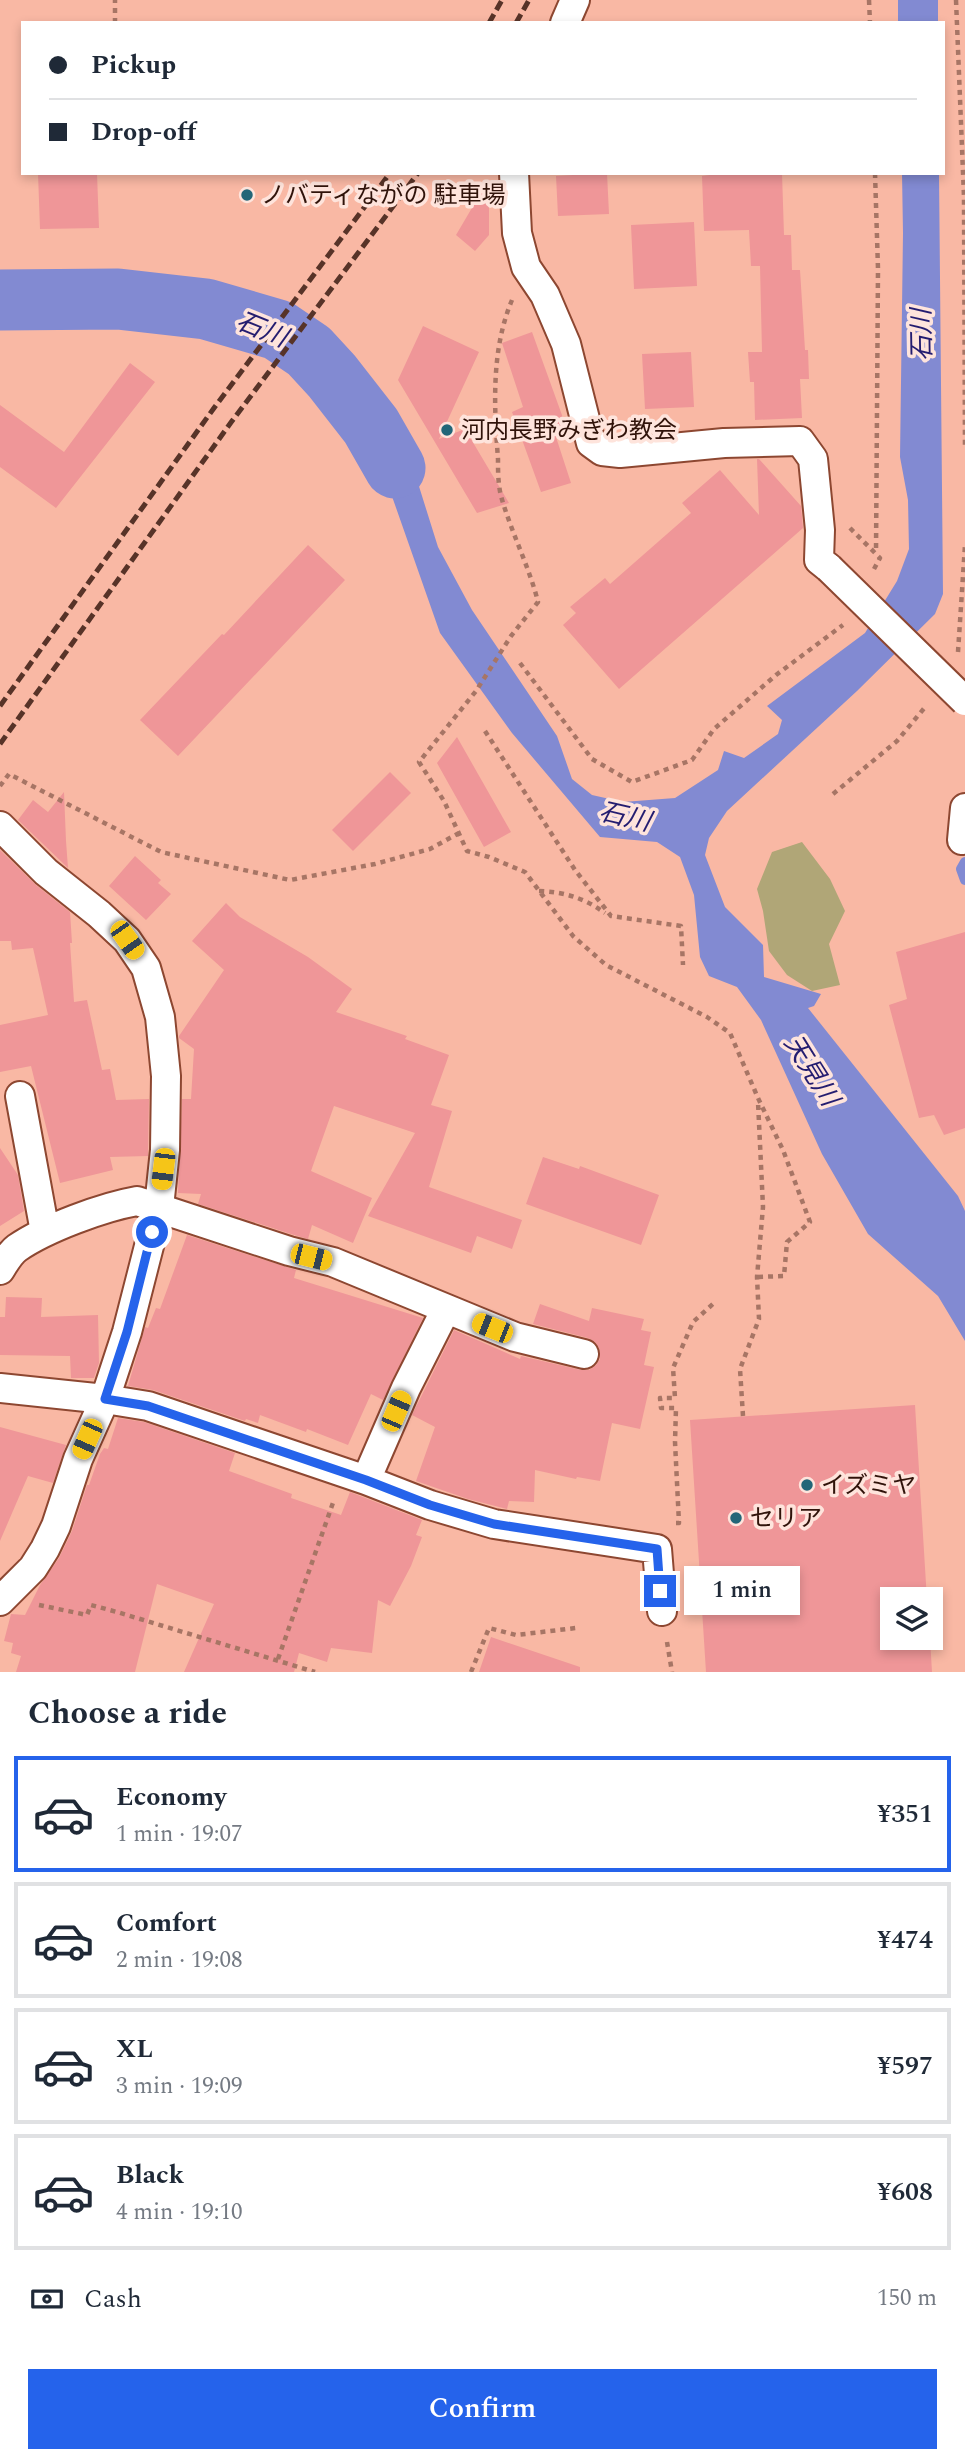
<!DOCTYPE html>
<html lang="en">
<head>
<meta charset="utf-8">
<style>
  :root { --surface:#fff; --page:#f6f6f7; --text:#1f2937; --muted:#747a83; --line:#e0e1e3; --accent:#2563eb }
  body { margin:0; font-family:Spectral,"Noto Sans JP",serif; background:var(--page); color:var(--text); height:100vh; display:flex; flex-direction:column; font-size:26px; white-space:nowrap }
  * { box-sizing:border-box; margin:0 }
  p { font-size:23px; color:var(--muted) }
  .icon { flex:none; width:38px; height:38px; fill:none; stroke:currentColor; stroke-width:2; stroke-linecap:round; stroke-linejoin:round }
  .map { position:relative; height:1672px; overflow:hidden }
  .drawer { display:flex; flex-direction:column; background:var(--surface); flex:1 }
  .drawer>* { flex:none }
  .hud { position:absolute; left:21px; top:21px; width:924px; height:154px; border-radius:0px; box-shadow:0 4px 10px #0003; display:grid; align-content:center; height:154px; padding:0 28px; background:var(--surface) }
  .buttons { position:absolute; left:880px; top:1587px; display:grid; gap:14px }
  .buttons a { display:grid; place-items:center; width:63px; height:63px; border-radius:0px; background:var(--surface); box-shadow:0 4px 10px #0003; font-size:35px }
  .end { position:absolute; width:32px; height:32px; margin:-16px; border:9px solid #2563eb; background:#fff; box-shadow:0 0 0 4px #fff }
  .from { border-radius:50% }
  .bubble { position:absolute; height:49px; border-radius:0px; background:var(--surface); box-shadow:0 4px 10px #0003; font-size:23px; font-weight:600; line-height:49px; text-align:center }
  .car { position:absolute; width:21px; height:42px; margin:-21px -10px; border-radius:9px; box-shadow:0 0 5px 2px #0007; background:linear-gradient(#f5c518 24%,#345 0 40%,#f5c518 0 76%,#345 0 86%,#f5c518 0) }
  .hud b { display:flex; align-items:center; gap:24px; height:66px; font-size:26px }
  .hud b+b { border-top:2px solid var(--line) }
  .hud i { width:18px; height:18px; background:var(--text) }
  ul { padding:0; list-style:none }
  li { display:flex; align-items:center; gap:21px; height:116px; margin:0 14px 10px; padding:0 14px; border:4px solid var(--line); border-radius:0px }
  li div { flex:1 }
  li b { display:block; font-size:26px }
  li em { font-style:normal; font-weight:600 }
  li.current { border-color:var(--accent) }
  li>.icon { width:63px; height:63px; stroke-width:1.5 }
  h2 { padding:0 28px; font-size:32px; line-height:84px }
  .pay { display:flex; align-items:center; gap:18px; height:77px; padding:0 28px; font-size:26px }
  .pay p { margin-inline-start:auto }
  .action { display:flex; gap:14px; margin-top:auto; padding:14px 28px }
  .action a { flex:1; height:80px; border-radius:0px; background:var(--accent); color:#fff; font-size:28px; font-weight:600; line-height:80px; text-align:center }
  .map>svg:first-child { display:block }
  .green { fill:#b0a677 }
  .water { fill:#828ad2 }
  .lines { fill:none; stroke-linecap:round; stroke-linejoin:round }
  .stream { stroke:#828ad2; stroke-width:10 }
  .river { stroke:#828ad2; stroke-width:61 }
  .building { fill:#ef9698 }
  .minor-casing { stroke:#8d4731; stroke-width:32 }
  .path { stroke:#a77565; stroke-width:4.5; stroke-dasharray:5 5; stroke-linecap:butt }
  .minor { stroke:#fff; stroke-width:28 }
  .rail { stroke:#573328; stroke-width:5; stroke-dasharray:10 5; stroke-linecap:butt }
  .minor-bridge-casing { stroke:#8d4731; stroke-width:32; stroke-linecap:butt }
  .minor-bridge { stroke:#fff; stroke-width:28 }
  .route { stroke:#2563eb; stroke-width:9 }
  .poi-dot { fill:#226678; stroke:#fee4dc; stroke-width:2.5 }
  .labels { text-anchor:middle; stroke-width:7; stroke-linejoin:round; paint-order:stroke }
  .poi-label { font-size:24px; fill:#30130a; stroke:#fee4dc; text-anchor:start }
  .water-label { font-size:26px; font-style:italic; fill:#241d70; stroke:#fee4dc }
</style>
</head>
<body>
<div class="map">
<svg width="965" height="1672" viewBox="0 0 965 1672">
  <rect width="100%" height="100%" fill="#f9b8a4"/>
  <path class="green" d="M802 842 830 879 845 911 829 944 840 985 812 991 787 975 769 951 763 911 757 889 772 852Z"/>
  <path class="water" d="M898 0H938V23H898Z
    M902 173H939L943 594 935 614 857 691 727 811 709 838 705 855 725 907 763 945 764 977 821 994 814 1006 808 1008 958 1196 965 1211V1341L938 1296 868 1234 822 1154 761 1020 737 987 709 976 700 957 694 895 680 857 657 842 600 837 512 733 440 633 381 465 342 399 366 392 412 464 438 547 472 610 557 736 572 779 592 795 623 802 675 798 718 770 724 751 744 758 778 734 782 720 767 706 865 633 897 581 909 549 908 500 900 457 903 233Z"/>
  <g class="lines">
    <path class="stream" d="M965 862 961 869 965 880"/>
    <path class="river" d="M0 300 118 299 206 309 278 330 309 351 332 376 371 426 395 468"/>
  </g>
  <path class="building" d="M38 173H97L99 228 40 229Z
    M607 173 609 214 558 216 556 176Z
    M724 173H782L784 235H791L792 270H800L805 350H808L809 379H800L802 418 755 420 754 382H750L748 352H762L760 266H751L749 230 704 231 702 176Z
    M489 179V235L475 251 456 235Z
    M694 222 697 286 634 289 631 225Z
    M423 326 479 352 439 439 465 429 509 503 477 513 398 380Z
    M532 332 567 429 555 434 571 483 541 492 512 412 523 407 502 343Z
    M691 352 694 407 645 409 642 354Z
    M130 363 155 382 56 508 0 467V405L64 452Z
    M757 459H759L801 506 803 528 619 689 563 625 576 613 570 607 605 578 610 584 691 513 682 503 720 470 759 515Z
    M308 545 345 580 178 756 140 720 222 634 224 635Z
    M457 737 511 832 484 847 437 763Z
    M390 772 411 793 353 851 332 830Z
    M64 792 66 841 68 868 18 820 33 800 48 812Z
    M0 850 36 885 70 912 72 943H70L74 1002 87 1000 102 1070 110 1069 116 1100 149 1099 148 1156 110 1157 113 1170 60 1183 31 1066 0 1072V1025L48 1015 33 948 12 950 11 941H0Z
    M135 856 161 880 158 883 171 894 146 920 109 886Z
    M226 903 240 917 308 957 352 989 336 1012 407 1036 405 1039 449 1055 431 1105 452 1111 429 1187 522 1220 512 1249 477 1236 471 1253 368 1216 415 1133 334 1106 311 1171 372 1198 353 1243 312 1225 308 1239 294 1235 198 1204 201 1194 178 1193 182 1099H191L194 1049 179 1038V1036L224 970 192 941Z
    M965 932V1128L944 1135 934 1115 919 1118 889 1005 907 999 896 952Z
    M0 1148 18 1175 24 1211 0 1226Z
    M543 1157 579 1169 580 1166 659 1195 641 1245 526 1204Z
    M187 1235 296 1270 294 1278 423 1318 383 1400 371 1394 348 1445 307 1429 306 1432 260 1415 258 1423 246 1419 245 1421 153 1390 128 1386 145 1327 148 1328 156 1308 160 1309Z
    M6 1297 42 1298 41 1317 98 1315 99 1363 94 1378H71L70 1356 0 1355V1317H5Z
    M540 1304 589 1321 592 1308 644 1319 641 1330 651 1332 644 1365 654 1367 640 1429 612 1423 600 1481 577 1477 576 1479 535 1470 534 1502 509 1501 507 1509 468 1499 416 1481 435 1427 412 1415 454 1330 520 1359 521 1356 581 1370H589L596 1365 600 1359V1350L595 1342 588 1338 533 1324Z
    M915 1405 927 1600H892V1638H930L932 1672H706L690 1420Z
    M118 1418 144 1422 235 1453 229 1471 292 1494 291 1498 341 1515 350 1492 422 1520 416 1535 422 1537 411 1566 390 1606 378 1600 372 1653 331 1648 327 1662 299 1653 294 1672H184L214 1604 157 1584 135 1672H16L21 1656 11 1653 13 1643 4 1641 11 1614 25 1615 40 1585 59 1558 72 1531 87 1485H89L100 1454 104 1448 108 1449Z
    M0 1427 66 1445 53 1483 28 1476 0 1541Z
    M491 1637 580 1667V1672H479Z"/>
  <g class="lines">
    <defs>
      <path id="minor" d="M565 23 575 0
        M514 173 517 233 526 267 545 295 566 344 591 443 602 451 620 453 724 443 800 441 813 459 820 530 819 560 829 568
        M0 826 46 872 99 914 127 940 146 968 160 1017 166 1076 165 1150 159 1207 127 1332 105 1399 78 1459 56 1526 45 1549 33 1568 0 1601
        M962 840 965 808
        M20 1096 45 1232
        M0 1270C5 1262 10 1253 17 1248 46 1228 103 1207 137 1201L289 1251 333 1262 515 1337 584 1354
        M0 1388 105 1399 148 1406 366 1480 430 1505 494 1524 657 1549 662 1611
        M366 1480 406 1388 446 1309"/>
    </defs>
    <use href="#minor" class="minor-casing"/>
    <path class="path" d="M869 0 870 23
      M956 0 964 197 965 449
      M115 23V0
      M875 173 878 269 876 553
      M512 300C491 350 494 406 498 459 498 471 498 484 501 496 511 532 529 566 538 602L511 636 476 691 419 762 444 801 467 851 489 857 525 872 573 936 606 965 707 1017 730 1033 758 1098 783 1150 810 1222 787 1242 784 1276 757 1277
      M850 528 880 558 874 569
      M958 652 965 545
      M520 663 592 759 632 782 692 760 714 729 776 675 843 625
      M485 731 575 870 611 916 681 926 683 965
      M0 786 9 774 161 852 290 880 375 864 430 849 459 833
      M833 794 897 741 926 706
      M539 891C565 892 584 898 605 913
      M743 1416 740 1369 759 1319 757 1277 763 1207 758 1102
      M676 1523H679L675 1442 676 1408H661L660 1398H675L673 1368 693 1322 714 1303
      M39 1605 87 1615 91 1605 117 1612 315 1672
      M667 1642 672 1672
      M278 1659 334 1500
      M471 1672 489 1628 516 1635 576 1628"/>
    <use href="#minor" class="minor"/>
    <path class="rail" d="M489 23 502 0
      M516 23 529 0
      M0 706 214 408 390 173
      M0 744 232 421 418 173"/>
    <defs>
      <path id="minor-bridge" d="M829 568 965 701"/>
    </defs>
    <use href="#minor-bridge" class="minor-bridge-casing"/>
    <use href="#minor-bridge" class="minor-bridge"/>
  </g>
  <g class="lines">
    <path class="route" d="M152 1232 127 1332 105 1399 148 1406 366 1480 430 1505 494 1524 657 1549 660 1591"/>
  </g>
  <g class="poi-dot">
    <circle cx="247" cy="195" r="7"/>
    <circle cx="447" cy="430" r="7"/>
    <circle cx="807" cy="1485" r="7"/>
    <circle cx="736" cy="1518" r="7"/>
  </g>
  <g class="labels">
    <g class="poi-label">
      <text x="261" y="203">ノバティながの 駐車場</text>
      <text x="461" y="438">河内長野みぎわ教会</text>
      <text x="821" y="1493">イズミヤ</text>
      <text x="750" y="1526">セリア</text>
    </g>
    <g class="water-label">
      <text transform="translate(262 329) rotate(22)" y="9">石川</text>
      <text transform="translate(921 335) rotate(-91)" y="9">石川</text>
      <text transform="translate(625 816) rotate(13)" y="9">石川</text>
      <text transform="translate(812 1070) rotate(58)" y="9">天見川</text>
    </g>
  </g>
</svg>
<div class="buttons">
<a><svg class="icon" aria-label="layers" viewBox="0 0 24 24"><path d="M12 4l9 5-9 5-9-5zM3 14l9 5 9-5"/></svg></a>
</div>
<i class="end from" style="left:152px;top:1232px"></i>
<i class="end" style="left:660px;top:1591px"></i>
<div class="bubble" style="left:684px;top:1566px;width:116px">1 min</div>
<i class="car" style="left:127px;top:940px;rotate:145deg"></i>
<i class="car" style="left:163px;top:1169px;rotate:187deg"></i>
<i class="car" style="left:311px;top:1257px;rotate:104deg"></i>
<i class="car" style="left:492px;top:1328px;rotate:292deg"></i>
<i class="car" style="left:396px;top:1411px;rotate:23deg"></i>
<i class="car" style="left:87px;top:1439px;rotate:204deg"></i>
<div class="hud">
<b><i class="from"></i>Pickup</b>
<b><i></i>Drop-off</b>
</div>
</div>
<section class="drawer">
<h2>Choose a ride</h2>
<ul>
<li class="current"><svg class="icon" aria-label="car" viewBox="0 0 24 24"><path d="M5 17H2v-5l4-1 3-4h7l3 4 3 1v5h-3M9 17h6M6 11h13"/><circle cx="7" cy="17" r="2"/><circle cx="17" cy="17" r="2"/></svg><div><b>Economy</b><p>1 min · 19:07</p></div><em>¥351</em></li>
<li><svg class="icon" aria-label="car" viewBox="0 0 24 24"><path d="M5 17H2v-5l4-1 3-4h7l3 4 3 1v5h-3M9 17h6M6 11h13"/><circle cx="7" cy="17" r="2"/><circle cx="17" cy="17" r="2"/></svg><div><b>Comfort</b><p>2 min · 19:08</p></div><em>¥474</em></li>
<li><svg class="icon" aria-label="car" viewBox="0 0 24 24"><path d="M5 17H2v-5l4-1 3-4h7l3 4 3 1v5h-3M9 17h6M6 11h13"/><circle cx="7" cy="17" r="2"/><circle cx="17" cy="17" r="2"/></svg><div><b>XL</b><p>3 min · 19:09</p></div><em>¥597</em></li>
<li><svg class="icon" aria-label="car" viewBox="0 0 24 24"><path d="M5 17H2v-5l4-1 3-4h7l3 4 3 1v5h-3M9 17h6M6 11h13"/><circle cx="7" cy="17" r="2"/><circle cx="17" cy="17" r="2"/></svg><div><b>Black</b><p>4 min · 19:10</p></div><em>¥608</em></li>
</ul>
<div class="pay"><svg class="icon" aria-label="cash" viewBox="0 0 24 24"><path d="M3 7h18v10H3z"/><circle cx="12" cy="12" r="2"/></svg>Cash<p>150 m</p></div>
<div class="action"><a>Confirm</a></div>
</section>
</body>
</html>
